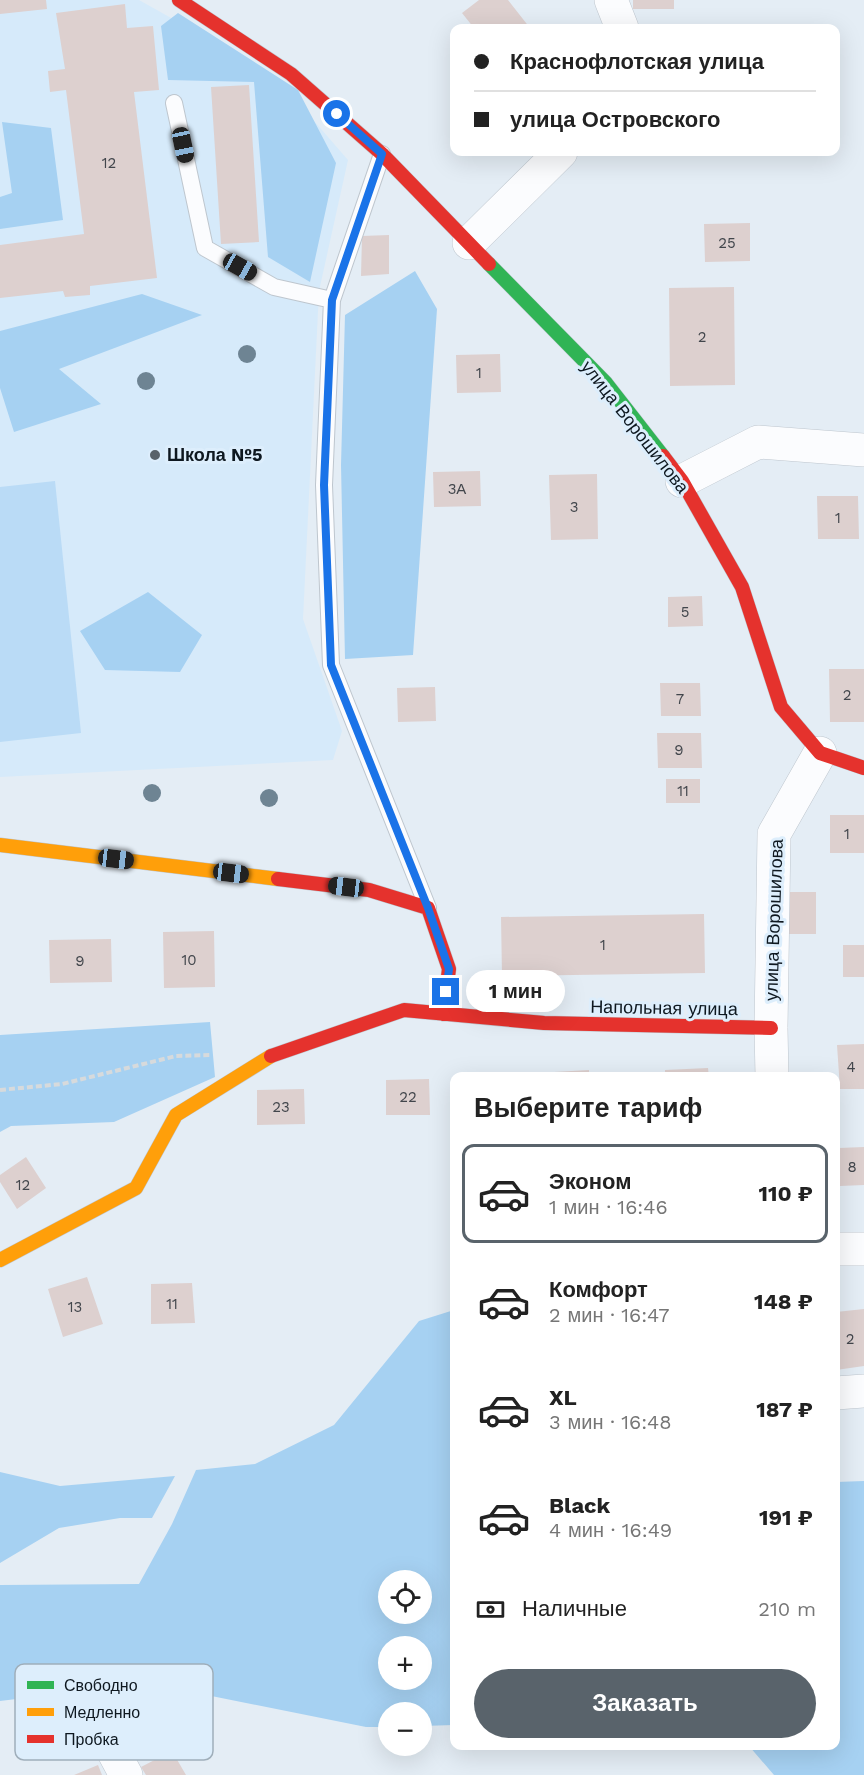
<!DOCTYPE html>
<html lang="ru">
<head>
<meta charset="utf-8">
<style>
  :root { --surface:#fff; --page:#f6f6f6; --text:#222; --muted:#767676; --line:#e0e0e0; --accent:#59636b }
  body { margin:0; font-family:"Work Sans",sans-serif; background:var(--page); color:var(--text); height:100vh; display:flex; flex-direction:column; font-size:22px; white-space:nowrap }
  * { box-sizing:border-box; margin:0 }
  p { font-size:20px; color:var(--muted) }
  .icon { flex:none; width:33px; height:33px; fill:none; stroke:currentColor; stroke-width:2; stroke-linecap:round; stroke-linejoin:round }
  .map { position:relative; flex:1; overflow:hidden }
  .sheet { position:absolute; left:450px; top:1072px; width:390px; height:678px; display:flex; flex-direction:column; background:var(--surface); border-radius:12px; box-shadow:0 6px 24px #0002 }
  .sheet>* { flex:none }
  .top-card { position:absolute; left:450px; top:24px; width:390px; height:132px; border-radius:12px; box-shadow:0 6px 24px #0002; display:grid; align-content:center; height:132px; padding:0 24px; background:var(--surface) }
  .buttons { position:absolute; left:378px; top:1570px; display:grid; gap:12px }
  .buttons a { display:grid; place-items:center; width:54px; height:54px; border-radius:50%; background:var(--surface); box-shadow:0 6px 24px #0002; font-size:30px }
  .end { position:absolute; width:27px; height:27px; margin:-14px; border:8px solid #1a73e8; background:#fff; box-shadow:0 0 0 3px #fff }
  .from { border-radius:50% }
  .bubble { position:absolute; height:42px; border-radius:21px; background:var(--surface); box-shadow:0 6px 24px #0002; font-size:20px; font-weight:700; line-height:42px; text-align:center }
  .car { position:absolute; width:18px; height:36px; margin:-18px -9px; border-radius:8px; box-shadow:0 0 4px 2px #0007; background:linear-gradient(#222 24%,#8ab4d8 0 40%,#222 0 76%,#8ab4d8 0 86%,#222 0) }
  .top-card b { display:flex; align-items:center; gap:21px; height:57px; font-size:22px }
  .top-card b+b { border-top:2px solid var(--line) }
  .top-card i { width:15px; height:15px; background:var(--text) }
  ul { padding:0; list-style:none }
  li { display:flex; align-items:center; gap:18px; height:99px; margin:0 12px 9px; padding:0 12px; border:3px solid transparent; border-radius:12px }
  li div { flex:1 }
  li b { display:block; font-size:22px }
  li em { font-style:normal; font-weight:700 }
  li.on { border-color:var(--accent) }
  li>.icon { width:54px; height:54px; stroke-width:1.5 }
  h2 { padding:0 24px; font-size:27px; line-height:72px }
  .pay { display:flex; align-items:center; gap:15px; height:66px; padding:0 24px; font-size:22px }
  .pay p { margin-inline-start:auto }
  .cta { display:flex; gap:12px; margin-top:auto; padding:12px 24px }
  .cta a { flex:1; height:69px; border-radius:36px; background:var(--accent); color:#fff; font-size:24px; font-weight:700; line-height:69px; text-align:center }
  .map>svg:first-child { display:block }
  .built { fill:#d6eafa }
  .green { fill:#badbf6 }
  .forest { fill:#a6d1f2; fill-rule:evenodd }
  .building { fill:#ddd0cf }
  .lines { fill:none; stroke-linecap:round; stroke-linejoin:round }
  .lane-casing { stroke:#bec6ce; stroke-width:18 }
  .street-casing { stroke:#bec6ce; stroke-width:34 }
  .fast-casing { stroke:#bec6ce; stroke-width:15 }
  .slow-casing { stroke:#bec6ce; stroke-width:15 }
  .jam-casing { stroke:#bec6ce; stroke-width:15 }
  .path { stroke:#d7dadc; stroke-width:4; stroke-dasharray:6 3; stroke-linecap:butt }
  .lane { stroke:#fbfcfe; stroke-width:16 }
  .street { stroke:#fbfcfe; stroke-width:33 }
  .fast { stroke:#30b455; stroke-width:14 }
  .slow { stroke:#ff9f0a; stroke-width:14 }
  .jam { stroke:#e5322d; stroke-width:14 }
  .tree { fill:#6e8493 }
  .route { stroke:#1a73e8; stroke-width:8 }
  .poi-dot { fill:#59636b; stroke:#ddeefc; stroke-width:2 }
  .labels { text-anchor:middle; stroke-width:6; stroke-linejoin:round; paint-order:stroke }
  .number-label { font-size:15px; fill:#42464c }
  .street-label { font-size:18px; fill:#0e1820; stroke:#ddeefc }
  .poi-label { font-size:18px; font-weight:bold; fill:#0e1820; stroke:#ddeefc; text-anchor:start }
  .key { fill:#ddeefc; stroke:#9faeba; stroke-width:1.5 }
  .key-label { font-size:16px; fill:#0e1820 }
</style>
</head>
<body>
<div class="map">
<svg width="864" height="1775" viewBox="0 0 864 1775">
  <rect width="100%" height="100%" fill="#e4edf5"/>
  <path class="built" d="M0 0H139L275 76 348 160 319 291 303 619 342 731 333 760 0 777Z"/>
  <path class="green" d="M55 481 81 733 0 742V487Z"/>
  <path class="forest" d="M178 13 298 90 336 163 310 282 268 257 254 82 168 80 161 26Z
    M2 122 51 128 63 220 0 229V197L12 193Z
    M415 271 437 309 413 655 345 659 341 465 345 315Z
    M142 294 202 315 59 369 101 404 14 432 0 388V331Z
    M148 592 202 635 180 672 105 670 80 631Z
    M210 1022 215 1077 114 1122 11 1126 0 1132V1035Z
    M454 1310V1725L422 1726V1713H388V1727H366L147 1683 0 1701V1585L139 1584 172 1524 196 1470 255 1464 334 1425 419 1321ZM388 1581H422V1614H388ZM388 1647H422V1680H388Z
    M0 1472 60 1486 175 1476 152 1518H120L59 1528 0 1563Z
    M864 1481V1775H774L749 1746H836V1482Z"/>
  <path class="building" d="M0 0H46L47 9 0 14Z
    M479 0H508L530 28H474L462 13Z
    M633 0H674V9H633Z
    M125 4 127 28 153 26 159 90 134 92 157 278 90 286V295L65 297 63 291 0 298V245L84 234 66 90 50 92 48 71 65 69 56 13Z
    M249 85 259 242 221 244 211 87Z
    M750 223V261L705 262 704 224Z
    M389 235V274L361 276 362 236Z
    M734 287 735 385 670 386 669 288Z
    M500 354 501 392 457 393 456 355Z
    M480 471 481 506 434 507 433 472Z
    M597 474 598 539 551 540 549 475Z
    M817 496H858L859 539H818Z
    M702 596 703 626 668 627V597Z
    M829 669H864V722H830Z
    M660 683H700L701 716H661Z
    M435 687 436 721 398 722 397 688Z
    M657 733H701L702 768H658Z
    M666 779H700V803H666Z
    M830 815H864V853H830Z
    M789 892H816V934H788Z
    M704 914 705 973 502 976 501 917Z
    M214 931 215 987 164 988 163 932Z
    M111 939 112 982 50 983 49 940Z
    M843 945H864V977H843Z
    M864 1044V1089H840L837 1045Z
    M708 1068 709 1077H665V1070Z
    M589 1070V1077H554V1072Z
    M429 1079 430 1115H386V1080Z
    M304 1089 305 1124 257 1125V1090Z
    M864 1147V1185L840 1186 839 1148Z
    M26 1157 46 1188 17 1209 0 1182V1175Z
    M87 1277 103 1324 63 1337 48 1289Z
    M192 1283 195 1323 151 1324V1284Z
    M864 1309V1366L836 1370V1312Z
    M172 1751 186 1775H146L141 1767Z
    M98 1765 102 1775H74Z"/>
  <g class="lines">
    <defs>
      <path id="lane" d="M174 103 205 248 274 287 332 300
        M382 154 332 300 324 485 331 665 428 908"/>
      <path id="street" d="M611 0 622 28
        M469 243 561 152
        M682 481 758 442 864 450
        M772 1077 771 1028 774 834 820 753
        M836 1249H864
        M836 1393 864 1391
        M112 1749 126 1775"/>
      <path id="fast" d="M489 264 606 383 663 456"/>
      <path id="slow" d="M0 845 278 879
        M0 1260 136 1188 176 1115 271 1056"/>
      <path id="jam" d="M179 0 291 74 382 154 489 264
        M663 456 682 481 742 587 781 707 820 753 864 768
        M278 879 369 890 428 908 449 969 443 1014
        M271 1056 404 1010 544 1023 771 1028"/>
    </defs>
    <use href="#lane" class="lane-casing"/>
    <use href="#street" class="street-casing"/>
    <use href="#fast" class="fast-casing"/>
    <use href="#slow" class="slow-casing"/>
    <use href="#jam" class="jam-casing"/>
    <path class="path" d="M0 1090 62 1084 176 1056 212 1055"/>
    <use href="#lane" class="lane"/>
    <use href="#street" class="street"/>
    <use href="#fast" class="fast"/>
    <use href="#slow" class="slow"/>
    <use href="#jam" class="jam"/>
  </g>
  <g class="tree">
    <circle cx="247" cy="354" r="9"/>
    <circle cx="146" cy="381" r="9"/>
    <circle cx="152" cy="793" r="9"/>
    <circle cx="269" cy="798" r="9"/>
  </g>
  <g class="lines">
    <path class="route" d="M337 114 382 154 332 300 324 485 331 665 428 908 449 969 446 992"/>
  </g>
  <circle class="poi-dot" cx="155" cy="455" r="6"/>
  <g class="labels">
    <g class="number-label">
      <text x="109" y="168">12</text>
      <text x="727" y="248">25</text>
      <text x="702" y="342">2</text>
      <text x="479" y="378">1</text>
      <text x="457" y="494">3А</text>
      <text x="574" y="512">3</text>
      <text x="838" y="523">1</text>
      <text x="685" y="617">5</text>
      <text x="847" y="700">2</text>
      <text x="680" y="704">7</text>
      <text x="679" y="755">9</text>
      <text x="683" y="796">11</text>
      <text x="847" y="839">1</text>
      <text x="603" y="950">1</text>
      <text x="189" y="965">10</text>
      <text x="80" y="966">9</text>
      <text x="851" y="1072">4</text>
      <text x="408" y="1102">22</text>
      <text x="281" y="1112">23</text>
      <text x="852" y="1172">8</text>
      <text x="23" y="1190">12</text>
      <text x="172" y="1309">11</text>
      <text x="75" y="1312">13</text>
      <text x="850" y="1344">2</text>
    </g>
    <g class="street-label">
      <text transform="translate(635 427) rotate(52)" y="6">улица Ворошилова</text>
      <text transform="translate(774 920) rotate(-88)" y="6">улица Ворошилова</text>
      <text transform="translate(664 1008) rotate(1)" y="6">Напольная улица</text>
    </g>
    <g class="poi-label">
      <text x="167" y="461">Школа №5</text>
    </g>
  </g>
  <rect x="15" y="1664" width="198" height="96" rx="9" class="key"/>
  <rect x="27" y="1681" width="27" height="8" fill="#30b455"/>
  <rect x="27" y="1708" width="27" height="8" fill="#ff9f0a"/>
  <rect x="27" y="1735" width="27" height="8" fill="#e5322d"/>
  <g class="key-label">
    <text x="64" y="1691">Свободно</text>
    <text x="64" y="1718">Медленно</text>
    <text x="64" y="1745">Пробка</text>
  </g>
</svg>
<div class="buttons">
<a><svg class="icon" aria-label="locate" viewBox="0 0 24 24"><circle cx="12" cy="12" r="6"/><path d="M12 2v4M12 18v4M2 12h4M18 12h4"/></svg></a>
<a>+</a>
<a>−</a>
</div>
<i class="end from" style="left:337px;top:114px"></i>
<i class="end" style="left:446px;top:992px"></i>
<div class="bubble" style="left:466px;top:970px;width:99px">1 мин</div>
<i class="car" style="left:183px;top:145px;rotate:168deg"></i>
<i class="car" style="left:240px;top:267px;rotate:119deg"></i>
<i class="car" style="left:116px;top:859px;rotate:97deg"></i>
<i class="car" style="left:231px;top:873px;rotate:97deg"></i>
<i class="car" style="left:346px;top:887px;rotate:277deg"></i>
<div class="top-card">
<b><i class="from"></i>Краснофлотская улица</b>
<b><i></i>улица Островского</b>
</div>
<section class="sheet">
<h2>Выберите тариф</h2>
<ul>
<li class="on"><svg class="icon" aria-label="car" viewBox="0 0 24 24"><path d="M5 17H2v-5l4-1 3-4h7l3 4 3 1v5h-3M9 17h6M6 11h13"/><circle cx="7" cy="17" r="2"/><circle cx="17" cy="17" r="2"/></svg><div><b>Эконом</b><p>1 мин · 16:46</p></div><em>110 ₽</em></li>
<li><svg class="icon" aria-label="car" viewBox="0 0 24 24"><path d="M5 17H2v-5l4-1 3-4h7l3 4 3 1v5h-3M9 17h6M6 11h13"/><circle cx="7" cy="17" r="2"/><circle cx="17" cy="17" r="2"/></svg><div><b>Комфорт</b><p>2 мин · 16:47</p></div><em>148 ₽</em></li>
<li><svg class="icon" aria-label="car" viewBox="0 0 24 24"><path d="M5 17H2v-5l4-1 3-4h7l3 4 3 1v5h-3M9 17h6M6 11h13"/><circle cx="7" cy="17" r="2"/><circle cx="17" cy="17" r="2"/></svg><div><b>XL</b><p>3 мин · 16:48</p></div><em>187 ₽</em></li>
<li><svg class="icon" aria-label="car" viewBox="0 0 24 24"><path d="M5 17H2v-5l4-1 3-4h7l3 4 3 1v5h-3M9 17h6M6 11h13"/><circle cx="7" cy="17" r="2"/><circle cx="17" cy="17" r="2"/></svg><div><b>Black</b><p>4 мин · 16:49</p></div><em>191 ₽</em></li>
</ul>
<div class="pay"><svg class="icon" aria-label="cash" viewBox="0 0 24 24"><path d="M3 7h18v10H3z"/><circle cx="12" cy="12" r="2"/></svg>Наличные<p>210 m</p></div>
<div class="cta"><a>Заказать</a></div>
</section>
</div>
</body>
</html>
